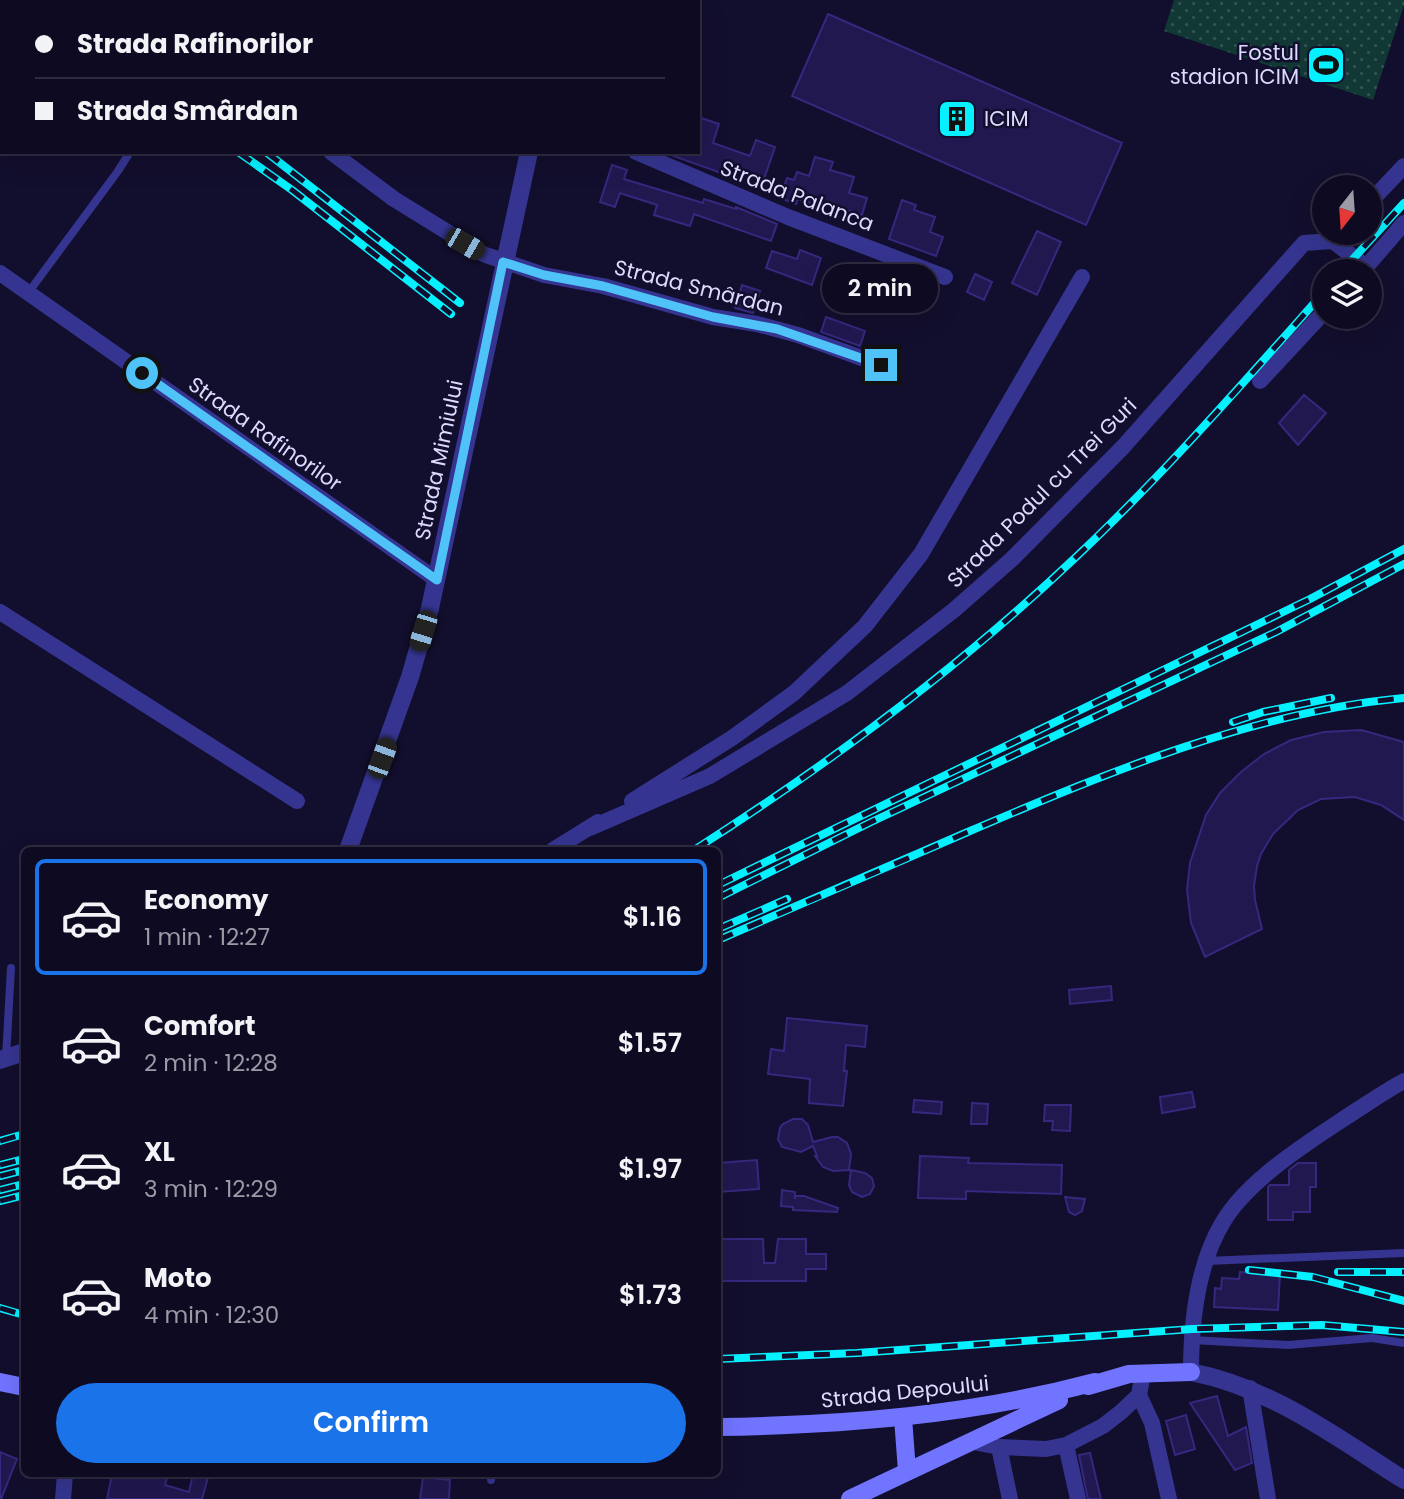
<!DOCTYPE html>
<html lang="en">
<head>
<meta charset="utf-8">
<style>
  :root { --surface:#0e0a22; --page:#17132a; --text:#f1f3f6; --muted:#9b9aa5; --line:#2e2b40; --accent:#1a73e8 }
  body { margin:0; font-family:Poppins,sans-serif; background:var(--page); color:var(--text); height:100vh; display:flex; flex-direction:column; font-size:26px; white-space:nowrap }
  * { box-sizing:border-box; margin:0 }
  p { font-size:23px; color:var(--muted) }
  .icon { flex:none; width:38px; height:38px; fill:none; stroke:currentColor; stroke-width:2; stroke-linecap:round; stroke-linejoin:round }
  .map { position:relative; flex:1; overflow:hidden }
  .drawer { position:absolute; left:21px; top:847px; width:700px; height:630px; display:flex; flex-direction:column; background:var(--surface); border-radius:10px; box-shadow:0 7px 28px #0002,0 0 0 2px var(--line) }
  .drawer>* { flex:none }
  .top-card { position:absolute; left:0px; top:0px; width:700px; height:154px; box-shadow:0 7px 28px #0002,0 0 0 2px var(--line); display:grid; align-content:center; height:154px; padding:0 35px; background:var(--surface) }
  .needle { width:46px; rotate:197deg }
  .fabs { position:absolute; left:1312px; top:175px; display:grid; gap:14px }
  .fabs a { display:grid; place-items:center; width:70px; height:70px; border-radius:50%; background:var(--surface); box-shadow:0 7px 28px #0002,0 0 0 2px var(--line); font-size:35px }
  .end { position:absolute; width:32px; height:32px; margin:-16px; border:9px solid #4fc3f7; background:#111; box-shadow:0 0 0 4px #111 }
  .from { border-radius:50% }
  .bubble { position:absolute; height:49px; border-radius:24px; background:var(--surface); box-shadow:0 7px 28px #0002,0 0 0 2px var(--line); font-size:23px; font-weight:600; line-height:49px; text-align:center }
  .car { position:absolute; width:21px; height:42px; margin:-21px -10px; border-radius:9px; box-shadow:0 0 5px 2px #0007; background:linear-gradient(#222 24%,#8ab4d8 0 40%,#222 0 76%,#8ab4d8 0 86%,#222 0) }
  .top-card b { display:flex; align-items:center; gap:24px; height:66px; font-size:26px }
  .top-card b+b { border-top:2px solid var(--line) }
  .top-card i { width:18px; height:18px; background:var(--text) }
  ul { padding:12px 0 0; list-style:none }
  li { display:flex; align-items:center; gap:21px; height:116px; margin:0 14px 10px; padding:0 21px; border:4px solid transparent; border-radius:10px }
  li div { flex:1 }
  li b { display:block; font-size:26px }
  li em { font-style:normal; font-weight:600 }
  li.on { border-color:var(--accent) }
  li>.icon { width:63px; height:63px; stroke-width:1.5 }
  .button { display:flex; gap:14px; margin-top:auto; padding:14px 35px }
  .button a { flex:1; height:80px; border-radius:42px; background:var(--accent); color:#fff; font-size:28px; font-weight:600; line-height:80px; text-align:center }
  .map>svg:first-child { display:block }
  .grass { fill:url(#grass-dots) }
  .building { fill:#211850; stroke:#35287e; stroke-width:2 }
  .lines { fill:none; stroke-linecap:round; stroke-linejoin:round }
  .service { stroke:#353591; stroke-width:8 }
  .minor { stroke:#353591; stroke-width:16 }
  .tertiary { stroke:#353591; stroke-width:18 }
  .secondary { stroke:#7174ff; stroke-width:18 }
  .rail-casing { stroke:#06f1ff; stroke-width:8 }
  .rail { stroke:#120e2d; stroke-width:5; stroke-dasharray:16; stroke-linecap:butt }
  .route { stroke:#4fc3f7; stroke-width:9 }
  .labels { text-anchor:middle; stroke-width:5; stroke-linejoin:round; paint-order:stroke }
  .poi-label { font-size:21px; fill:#dddaff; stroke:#120e2d; text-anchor:end }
  .street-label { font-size:21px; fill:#dddaff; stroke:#120e2d }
</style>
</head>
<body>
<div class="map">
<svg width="1404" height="1499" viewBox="0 0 1404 1499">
  <defs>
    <pattern id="grass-dots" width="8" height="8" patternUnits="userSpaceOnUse" patternTransform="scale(1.75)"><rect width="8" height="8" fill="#113835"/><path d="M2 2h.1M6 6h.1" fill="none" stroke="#335453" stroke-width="1.8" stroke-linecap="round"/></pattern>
  </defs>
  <rect width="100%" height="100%" fill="#120e2d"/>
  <path class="grass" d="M1174 0H1404V5L1373 100 1164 31Z"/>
  <path class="building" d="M828 14 1122 143 1086 225 792 96Z
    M698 117 719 124 713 143 750 156 756 140 775 147 764 179 724 165 721 173 668 154 669 152H698Z
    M815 157 833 162 830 170 854 177 849 193 867 198 862 215 824 203 823 207 798 199 796 204 780 198 787 178 794 180 797 172 809 176Z
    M612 165 627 170 624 179 703 203 704 199 736 209V207L777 224 771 241 694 214 690 226 654 215 657 205 620 193 615 207 600 202Z
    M902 200 916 205 914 210 935 217 930 232 943 237 936 256 889 239Z
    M1037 231 1061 242 1037 295 1012 283Z
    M800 250 821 258 812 285 766 268 772 251 797 259Z
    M861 268 886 282 877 298 852 284Z
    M975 274 992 282 984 300 967 292Z
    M742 285 760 291 753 313 735 308Z
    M826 317 865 331 860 346 821 332Z
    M1304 395 1326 413 1298 445 1279 423Z
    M1361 730 1404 742V820L1381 805 1355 797 1321 799 1298 810 1273 834 1261 854 1257 866 1254 886 1255 900 1262 929 1205 957 1191 923 1187 890 1190 863 1206 815 1220 793 1241 772 1264 754 1291 740 1324 732Z
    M1111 986 1112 1000 1070 1004 1069 990Z
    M787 1018 867 1026 865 1047 846 1045 844 1071H847L843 1106 809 1103 810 1079 768 1074 771 1049 784 1051Z
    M1192 1092 1195 1107 1162 1113 1160 1097Z
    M914 1100 942 1102 941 1114 913 1112Z
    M972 1103 988 1104 987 1124H971Z
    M1045 1105H1071L1070 1131 1052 1130 1053 1121H1044Z
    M793 1119H802L808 1125 813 1142 832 1137H838L847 1143 851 1154 849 1170 833 1171 823 1167 815 1156H817L813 1146 801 1152 782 1147 778 1139 780 1128 783 1124Z
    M920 1156 969 1158 968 1163 1062 1165 1061 1194 966 1191V1199L918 1198Z
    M757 1160 759 1189 718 1192V1163Z
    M1298 1163H1316V1187H1310V1212H1293V1220H1268V1187L1270 1185H1289V1170Z
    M851 1170 865 1173 872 1178 874 1186 870 1194 862 1197 852 1192 849 1185Z
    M782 1190 795 1192V1199V1196H804L838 1208 837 1212 793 1210V1207L781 1206Z
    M1065 1197 1085 1199 1082 1211 1075 1215 1069 1212Z
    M718 1239H763L764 1263H775L778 1239H806V1254H826V1269H806V1281H718Z
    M1240 1272 1280 1274 1278 1310 1214 1307 1215 1288 1221 1289 1222 1278 1239 1279Z
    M1217 1396 1228 1436 1246 1427 1252 1463 1235 1470 1190 1403Z
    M1186 1415 1195 1449 1175 1455 1166 1421Z
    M0 1452 17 1459 1 1499H0Z
    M1090 1453 1101 1499H1088L1079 1455Z
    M112 1474H168L165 1485 189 1492 193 1474H209L202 1499H107Z
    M423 1477 450 1480 449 1499H420Z"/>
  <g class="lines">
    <path class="service" d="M0 21 2 22
      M28 293 118 171 130 152
      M6 1058 11 968
      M1206 1261 1404 1253
      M1191 1340 1288 1345 1372 1338 1404 1343
      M491 1480V1474"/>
    <path class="minor" d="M131 0 133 2
      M393 2 395 0
      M331 152 394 199 483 254 544 275 603 286 713 317 757 324 798 335 881 365
      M636 152 788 217 945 277
      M1370 202 1404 166
      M1333 241 1366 267 1404 223
      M0 273 437 580
      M1260 381 1325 311
      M0 612 297 801
      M632 801 732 738 794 693 865 626 921 554 1082 277
      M590 828 710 776 847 693 954 610 1012 559 1123 447 1304 243 1333 241 1341 233
      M553 850 598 822
      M1191 1372C1191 1323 1197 1265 1223 1222 1248 1179 1313 1139 1354 1112 1370 1102 1387 1090 1404 1081
      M1250 1388 1268 1499
      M1139 1395 1152 1423 1169 1499
      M973 1442 999 1447 1046 1449 1066 1445 1103 1426 1121 1412 1139 1395 1143 1373
      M1066 1445 1078 1499
      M999 1447 1010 1499
      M63 1499 65 1474"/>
    <path class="tertiary" d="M569 2 570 0
      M348 850 410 677 430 608 529 152
      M0 1060 24 1052
      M1191 1372C1272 1388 1336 1437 1404 1480"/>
    <path class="secondary" d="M0 1382 24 1387
      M1088 1386 1129 1374 1191 1372
      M903 1418 907 1471
      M718 1427C846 1425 971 1415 1095 1382
      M850 1499 1059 1400"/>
    <defs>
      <path id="rail" d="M5 0 7 2
        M23 0 25 2
        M74 0 76 2
        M238 152 292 190 451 314
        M266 152 460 303
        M1342 271 1404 203
        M1233 722 1263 712 1331 698
        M694 850C829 764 959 668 1076 557 1164 474 1244 382 1325 291
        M718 885 1310 599 1404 549
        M718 898 869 823 1276 632 1404 564
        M718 929 787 899
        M718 940C802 904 886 868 970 831 1109 772 1253 712 1404 698
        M0 1141 24 1134
        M0 1165 24 1159
        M0 1176 24 1170
        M0 1190 24 1184
        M0 1201 24 1195
        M1249 1270 1313 1277 1404 1301
        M1338 1272H1404
        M0 1308 24 1315
        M718 1359 857 1353 1192 1329 1322 1325 1404 1332"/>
    </defs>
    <use href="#rail" class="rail-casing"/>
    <use href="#rail" class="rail"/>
  </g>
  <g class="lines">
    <path class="route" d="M142 373 437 580 503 262 544 275 603 286 713 317 777 329 881 365"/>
  </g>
  <defs>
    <symbol id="stadium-square" viewBox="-11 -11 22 22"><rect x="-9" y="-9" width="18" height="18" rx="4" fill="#06f1ff" stroke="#120e2d"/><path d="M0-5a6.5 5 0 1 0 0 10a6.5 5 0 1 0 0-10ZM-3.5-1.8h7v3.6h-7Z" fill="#111"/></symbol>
    <symbol id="building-square" viewBox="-11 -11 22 22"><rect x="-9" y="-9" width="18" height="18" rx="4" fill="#06f1ff" stroke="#120e2d"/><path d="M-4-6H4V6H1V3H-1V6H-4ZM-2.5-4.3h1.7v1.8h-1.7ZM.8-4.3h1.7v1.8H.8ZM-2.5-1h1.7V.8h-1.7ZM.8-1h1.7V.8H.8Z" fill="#111"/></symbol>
  </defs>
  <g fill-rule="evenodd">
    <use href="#stadium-square" x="1304" y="43" width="44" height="44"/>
    <use href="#building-square" x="935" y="97" width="44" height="44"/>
  </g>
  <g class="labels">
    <g class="poi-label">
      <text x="1299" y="60">Fostul<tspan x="1299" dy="24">stadion ICIM</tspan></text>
      <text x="984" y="126" text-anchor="start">ICIM</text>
    </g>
    <g class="street-label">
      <text transform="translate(797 196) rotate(21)" y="7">Strada Palanca</text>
      <text transform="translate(699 288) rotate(14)" y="7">Strada Smârdan</text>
      <text transform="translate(265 434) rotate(35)" y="7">Strada Rafinorilor</text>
      <text transform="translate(439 460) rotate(-78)" y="7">Strada Mimiului</text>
      <text transform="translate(1042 493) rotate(-45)" y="7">Strada Podul cu Trei Guri</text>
      <text transform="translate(905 1392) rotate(-6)" y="7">Strada Depoului</text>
    </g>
  </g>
</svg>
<div class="fabs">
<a><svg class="needle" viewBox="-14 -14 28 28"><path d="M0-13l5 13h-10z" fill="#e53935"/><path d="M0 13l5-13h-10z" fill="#9b9aa5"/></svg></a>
<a><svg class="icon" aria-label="layers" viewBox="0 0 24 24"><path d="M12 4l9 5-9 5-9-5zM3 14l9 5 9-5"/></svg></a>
</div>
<i class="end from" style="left:142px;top:373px"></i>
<i class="end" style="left:881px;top:365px"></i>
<div class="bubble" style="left:822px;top:264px;width:116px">2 min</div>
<i class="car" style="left:465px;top:244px;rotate:120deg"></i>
<i class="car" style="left:423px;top:631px;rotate:197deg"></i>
<i class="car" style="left:382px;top:758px;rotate:20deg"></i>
<div class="top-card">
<b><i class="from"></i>Strada Rafinorilor</b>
<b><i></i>Strada Smârdan</b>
</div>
<section class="drawer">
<ul>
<li class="on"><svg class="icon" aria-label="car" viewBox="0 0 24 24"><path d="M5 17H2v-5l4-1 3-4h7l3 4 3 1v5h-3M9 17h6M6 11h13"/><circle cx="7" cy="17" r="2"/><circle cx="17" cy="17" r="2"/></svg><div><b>Economy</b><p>1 min · 12:27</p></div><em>$1.16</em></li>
<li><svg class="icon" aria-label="car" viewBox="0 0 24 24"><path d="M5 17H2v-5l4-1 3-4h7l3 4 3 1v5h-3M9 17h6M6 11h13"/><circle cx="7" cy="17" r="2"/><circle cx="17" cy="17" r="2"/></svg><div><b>Comfort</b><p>2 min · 12:28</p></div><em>$1.57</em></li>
<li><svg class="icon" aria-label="car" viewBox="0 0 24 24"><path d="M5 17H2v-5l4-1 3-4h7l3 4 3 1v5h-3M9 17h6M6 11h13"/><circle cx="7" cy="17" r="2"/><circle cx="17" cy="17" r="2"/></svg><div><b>XL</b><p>3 min · 12:29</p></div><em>$1.97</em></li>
<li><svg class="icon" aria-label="car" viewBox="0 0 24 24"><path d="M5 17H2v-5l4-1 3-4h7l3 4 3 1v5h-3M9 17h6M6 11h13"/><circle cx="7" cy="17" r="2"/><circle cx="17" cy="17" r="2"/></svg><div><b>Moto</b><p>4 min · 12:30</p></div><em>$1.73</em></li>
</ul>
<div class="button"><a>Confirm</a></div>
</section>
</div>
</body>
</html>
